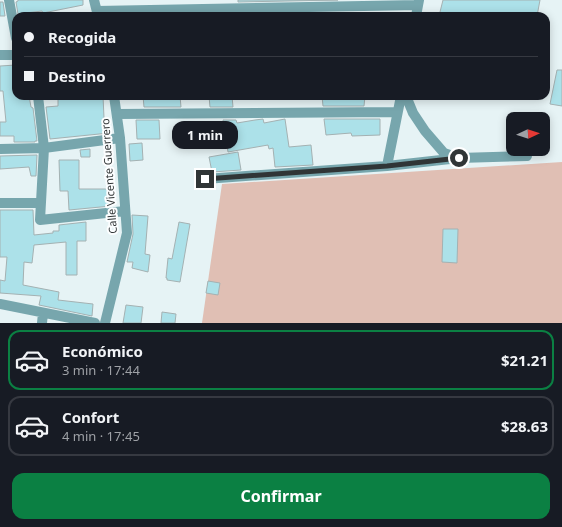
<!DOCTYPE html>
<html lang="es">
<head>
<meta charset="utf-8">
<style>
  :root { --surface:#171b24; --page:#242831; --text:#f1f3f6; --muted:#9ea1a6; --line:#363941; --accent:#0b8043 }
  body { margin:0; font-family:"Noto Sans",sans-serif; background:var(--page); color:var(--text); height:100vh; display:flex; flex-direction:column; font-size:15px; white-space:nowrap }
  * { box-sizing:border-box; margin:0 }
  p { font-size:13px; color:var(--muted) }
  .icon { flex:none; width:22px; height:22px; fill:none; stroke:currentColor; stroke-width:2; stroke-linecap:round; stroke-linejoin:round }
  .map { position:relative; height:323px; overflow:hidden }
  .panel { display:flex; flex-direction:column; background:var(--surface); flex:1 }
  .panel>* { flex:none }
  .hud { position:absolute; left:12px; top:12px; width:538px; height:88px; border-radius:12px; box-shadow:0 2px 10px #0003; display:grid; align-content:center; height:88px; padding:0 12px; background:var(--surface) }
  .needle { width:26px; rotate:86deg }
  .controls { position:absolute; left:506px; top:112px; display:grid; gap:8px }
  .controls a { display:grid; place-items:center; width:44px; height:44px; border-radius:8px; background:var(--surface); box-shadow:0 2px 10px #0003; font-size:20px }
  .end { position:absolute; width:18px; height:18px; margin:-9px; border:5px solid #303536; background:#fff; box-shadow:0 0 0 2px #fff }
  .from { border-radius:50% }
  .bubble { position:absolute; height:28px; border-radius:12px; background:var(--surface); box-shadow:0 2px 10px #0003; font-size:13px; font-weight:700; line-height:28px; text-align:center }
  .hud b { display:flex; align-items:center; gap:14px; height:38px; font-size:15px }
  .hud b+b { border-top:1px solid var(--line) }
  .hud i { width:10px; height:10px; background:var(--text) }
  ul { padding:7px 0 0; list-style:none }
  li { display:flex; align-items:center; gap:12px; height:60px; margin:0 8px 6px; padding:0 4px; border:2px solid var(--line); border-radius:12px }
  li div { flex:1 }
  li b { display:block; font-size:15px }
  li em { font-style:normal; font-weight:700 }
  li.current { border-color:var(--accent) }
  li>.icon { width:36px; height:36px; stroke-width:1.5 }
  .button { display:flex; gap:8px; margin-top:auto; padding:8px 12px }
  .button a { flex:1; height:46px; border-radius:12px; background:var(--accent); color:#fff; font-size:16px; font-weight:700; line-height:46px; text-align:center }
  .map>svg:first-child { display:block }
  .green { fill:#e0bfb4 }
  .building { fill:#ace1e9; stroke:#a4b1b2 }
  .lines { fill:none; stroke-linecap:round; stroke-linejoin:round }
  .minor { stroke:#77a6ad; stroke-width:10 }
  .route { stroke:#303536; stroke-width:5 }
  .labels { text-anchor:middle; stroke-width:4; stroke-linejoin:round; paint-order:stroke }
  .street-label { font-size:11px; fill:#303536; stroke:#fcfeff }
</style>
</head>
<body>
<div class="map">
<svg width="562" height="323" viewBox="0 0 562 323">
  <rect width="100%" height="100%" fill="#e6f3f5"/>
  <path class="green" d="M562 162V323H202L222 184Z"/>
  <path class="building" d="M18 0H83V5L43 13 42 11 18 14 16 2 18 1Z
    M238 0H338L238 2Z
    M443 0H540L537 16H439Z
    M0 2H3L5 16H0Z
    M338 13V16H239V15Z
    M16 65V96H29L31 107 33 108 37 141H35V142H14V136H0V122H6L3 91H0V66Z
    M557 70H562V106L550 104Z
    M58 96H103L104 118H108L109 133 50 139 46 107 58 106Z
    M143 96H180L181 107H144Z
    M209 96H232L233 107H210Z
    M322 96H365L364 106H323Z
    M263 119 264 123 285 119 289 147 311 145 313 165 275 167 273 148 269 149 268 145 228 152 223 120H236L237 123 255 120Z
    M324 119H380V135L352 136 351 133 326 135Z
    M136 120H159L160 139H137Z
    M142 143 143 160 130 161 129 144Z
    M90 149V157H81L80 150Z
    M238 152 241 170 212 172 209 157Z
    M37 155 36 176H31L29 167 0 169V156Z
    M59 160H79V189H111V206L69 210 68 191H60Z
    M0 210H33L34 235 53 233V231H59V225L86 222V241H77V275H66V242L34 245 32 263 24 262 23 285 59 292 58 300 93 304 92 316 39 305 41 296 0 293V280L5 281 7 257H0Z
    M132 215 148 216 145 254 150 255 148 272 132 268 133 262H127L133 234Z
    M179 222 190 224 180 282 167 280V278H166L168 258 172 259Z
    M443 229H458L457 263 442 262Z
    M208 281 220 283 218 295 206 293Z
    M126 305 143 307 141 323H123Z
    M162 312 176 314 175 323H161Z"/>
  <g class="lines">
    <path class="minor" d="M9 0 16 38
      M94 0 98 16
      M97 11 418 5
      M416 16 419 0
      M0 55H16
      M38 96 44 148 40 220 125 211
      M406 96 413 113 425 131 444 153 456 157
      M117 114 397 112
      M0 149 44 148 120 138
      M387 166 401 96
      M205 179 387 166 459 158 527 156
      M0 203H41
      M0 304 95 323
      M42 323 43 313
      M105 323 127 233 120 138 114 96"/>
  </g>
  <g class="lines">
    <path class="route" d="M205 179 387 166 459 158"/>
  </g>
  <g class="labels">
    <g class="street-label">
      <text transform="translate(109 176) rotate(-94)" y="4">Calle Vicente Guerrero</text>
    </g>
  </g>
</svg>
<div class="controls">
<a><svg class="needle" viewBox="-14 -14 28 28"><path d="M0-13l5 13h-10z" fill="#e53935"/><path d="M0 13l5-13h-10z" fill="#9ea1a6"/></svg></a>
</div>
<i class="end from" style="left:459px;top:158px"></i>
<i class="end" style="left:205px;top:179px"></i>
<div class="bubble" style="left:172px;top:121px;width:66px">1 min</div>
<div class="hud">
<b><i class="from"></i>Recogida</b>
<b><i></i>Destino</b>
</div>
</div>
<section class="panel">
<ul>
<li class="current"><svg class="icon" aria-label="car" viewBox="0 0 24 24"><path d="M5 17H2v-5l4-1 3-4h7l3 4 3 1v5h-3M9 17h6M6 11h13"/><circle cx="7" cy="17" r="2"/><circle cx="17" cy="17" r="2"/></svg><div><b>Económico</b><p>3 min · 17:44</p></div><em>$21.21</em></li>
<li><svg class="icon" aria-label="car" viewBox="0 0 24 24"><path d="M5 17H2v-5l4-1 3-4h7l3 4 3 1v5h-3M9 17h6M6 11h13"/><circle cx="7" cy="17" r="2"/><circle cx="17" cy="17" r="2"/></svg><div><b>Confort</b><p>4 min · 17:45</p></div><em>$28.63</em></li>
</ul>
<div class="button"><a>Confirmar</a></div>
</section>
</body>
</html>
